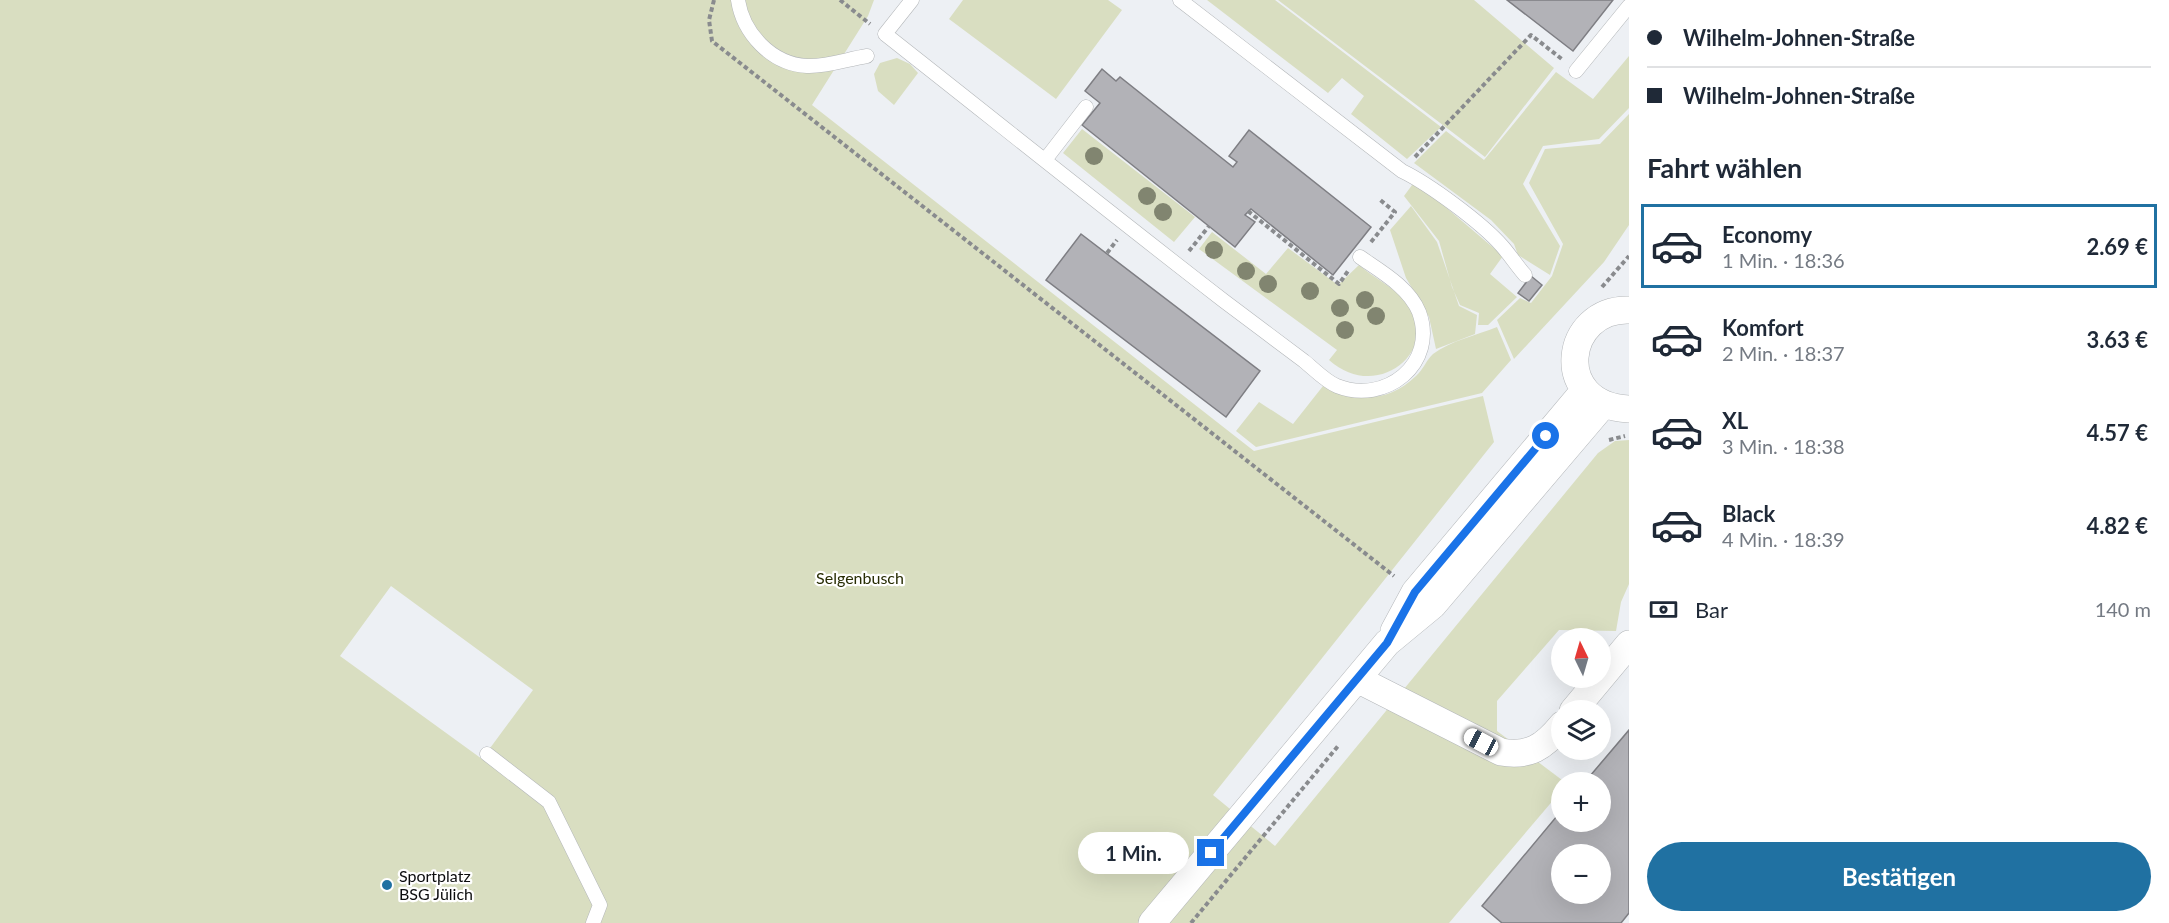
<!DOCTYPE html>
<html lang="de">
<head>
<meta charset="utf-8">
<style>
  :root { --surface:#fff; --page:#f6f6f7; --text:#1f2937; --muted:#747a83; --line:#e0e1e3; --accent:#2071a2 }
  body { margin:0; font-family:Lato,sans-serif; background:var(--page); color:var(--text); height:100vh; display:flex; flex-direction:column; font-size:22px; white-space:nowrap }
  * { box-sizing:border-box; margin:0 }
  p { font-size:20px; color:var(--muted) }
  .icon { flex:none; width:33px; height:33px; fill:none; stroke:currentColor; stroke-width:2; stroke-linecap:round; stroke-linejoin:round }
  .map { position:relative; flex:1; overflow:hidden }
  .panel { display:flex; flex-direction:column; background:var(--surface); width:540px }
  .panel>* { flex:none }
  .hud { display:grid; align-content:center; height:132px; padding:0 18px; background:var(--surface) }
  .needle { width:39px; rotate:355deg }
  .controls { position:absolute; left:1551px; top:628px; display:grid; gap:12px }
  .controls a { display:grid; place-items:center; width:60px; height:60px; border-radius:50%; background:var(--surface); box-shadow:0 6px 24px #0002; font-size:30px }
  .end { position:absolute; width:27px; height:27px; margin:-14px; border:8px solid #1a73e8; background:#fff; box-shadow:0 0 0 3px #fff }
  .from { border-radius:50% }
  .bubble { position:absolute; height:42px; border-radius:21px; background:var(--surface); box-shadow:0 6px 24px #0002; font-size:20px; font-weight:700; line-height:42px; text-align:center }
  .car { position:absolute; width:18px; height:36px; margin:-18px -9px; border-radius:8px; box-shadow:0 0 4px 2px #0007; background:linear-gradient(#fff 24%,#345 0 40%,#fff 0 76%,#345 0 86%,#fff 0) }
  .hud b { display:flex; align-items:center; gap:21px; height:57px; font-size:22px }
  .hud b+b { border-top:2px solid var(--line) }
  .hud i { width:15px; height:15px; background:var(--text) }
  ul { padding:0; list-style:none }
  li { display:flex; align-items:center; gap:18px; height:84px; margin:0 12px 9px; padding:0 6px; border:3px solid transparent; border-radius:0px }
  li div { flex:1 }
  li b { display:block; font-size:22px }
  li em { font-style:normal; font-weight:700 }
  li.current { border-color:var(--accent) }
  li>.icon { width:54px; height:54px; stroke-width:1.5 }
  h2 { padding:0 18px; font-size:27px; line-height:72px }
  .pay { display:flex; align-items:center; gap:15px; height:66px; padding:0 18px; font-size:22px }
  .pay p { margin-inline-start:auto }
  .button { display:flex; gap:12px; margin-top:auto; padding:12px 18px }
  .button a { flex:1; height:69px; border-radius:36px; background:var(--accent); color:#fff; font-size:24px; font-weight:700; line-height:69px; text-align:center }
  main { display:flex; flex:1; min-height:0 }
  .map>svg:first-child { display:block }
  .green { fill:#d9dec1; fill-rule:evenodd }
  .building { fill:#b2b2b7; stroke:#7e7e83; stroke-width:1.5; fill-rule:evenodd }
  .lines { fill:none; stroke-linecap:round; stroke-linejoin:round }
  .service-casing { stroke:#b3b6b9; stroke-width:15 }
  .minor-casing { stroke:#b3b6b9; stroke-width:28 }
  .path { stroke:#898b8e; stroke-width:4; stroke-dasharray:4.5 3; stroke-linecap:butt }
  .service { stroke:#fff; stroke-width:14 }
  .minor { stroke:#fff; stroke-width:27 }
  .tree { fill:#818570 }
  .route { stroke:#1a73e8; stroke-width:8 }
  .poi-dot { fill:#2071a2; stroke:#fff; stroke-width:2 }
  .labels { text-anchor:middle; stroke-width:4.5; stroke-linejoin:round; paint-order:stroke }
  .park-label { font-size:16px; fill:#282d04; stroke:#fff }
  .poi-label { font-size:16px; fill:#0b0c0d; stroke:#fff; text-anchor:start }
</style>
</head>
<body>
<main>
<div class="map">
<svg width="1629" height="923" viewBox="0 0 1629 923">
  <rect width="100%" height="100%" fill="#edf0f4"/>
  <path class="green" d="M0 0H874L868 16 812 105 1254 451 1483 396 1494 442 1213 795 1275 846 1598 453 1615 441 1629 440V584L1621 602 1616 631 1559 630 1497 701V731L1566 783H1562L1561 791 1449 923H0ZM391 586 533 690 482 759 340 656Z
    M963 0H1108L1122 10 1056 99 949 19Z
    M1207 0H1275L1441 127 1407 159 1351 114 1364 96 1342 78 1328 93Z
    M1278 0H1474L1554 68 1485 157Z
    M1629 56V108L1599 139 1543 146 1523 184 1560 246 1550 275 1518 255 1514 244 1491 220 1414 163 1446 131 1484 160 1556 72 1593 99Z
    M897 58 910 64 918 73 894 105 878 91 874 74 880 63Z
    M1629 114V225L1604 262 1514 359 1497 320 1520 298 1531 303 1552 276 1563 244 1529 183 1545 149 1600 144Z
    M1082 129 1195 217 1174 242 1063 153Z
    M1415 181 1503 256 1490 274 1517 297 1488 325H1478L1479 313 1460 305 1452 287 1439 241 1404 196Z
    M1411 206 1437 242 1459 306 1477 315 1475 334 1436 349 1429 317 1406 278 1390 230Z
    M1212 232 1266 274 1288 248 1338 285 1359 265C1373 277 1394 288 1407 302 1444 346 1379 405 1329 360L1337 350 1199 249Z
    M1497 327 1511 360 1482 393 1256 447 1236 431 1259 402 1293 424 1323 386C1360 399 1385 405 1416 376 1423 370 1427 359 1433 354 1450 341 1477 335 1497 327Z"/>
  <path class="building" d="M1507 0H1613L1573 51Z
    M1102 69 1116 81 1120 77 1233 167 1237 162 1229 156 1249 130 1371 227 1333 275 1251 209 1245 215 1255 222 1235 247 1082 125 1100 103 1085 91Z
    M1081 234 1260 371 1226 417 1046 280Z
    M1531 276 1542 285 1529 301 1518 293Z
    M1629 730V913L1621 923H1502L1482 906 1562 810V822H1600V783H1584ZM1562 855H1600V894H1562Z"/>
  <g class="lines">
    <defs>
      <path id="service" d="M738 0C743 33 771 64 807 66 826 67 848 59 867 56
        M912 0 885 34C998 123 1110 213 1224 301 1251 321 1277 341 1304 361 1314 369 1325 381 1337 386 1385 405 1438 364 1419 312 1409 287 1380 271 1360 257
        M1180 0 1402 171C1429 184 1482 223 1502 246 1510 255 1517 266 1525 275
        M1576 71 1629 6
        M1045 160 1086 107
        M487 754 549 802 600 905 593 923"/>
      <path id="minor" d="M1629 310C1564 308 1550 405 1629 409
        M1394 631 1415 592 1584 391
        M1357 679 1501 752C1529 757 1544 747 1562 725
        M1573 711 1629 644
        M1152 923 1387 643 1433 605 1603 405"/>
    </defs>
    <use href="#service" class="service-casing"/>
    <use href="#minor" class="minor-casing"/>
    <path class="path" d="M714 0 709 20 712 41 1394 576
      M840 0 870 24
      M1415 157 1531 35 1563 60
      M1248 211 1339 284 1348 271
      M1371 242 1395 212 1379 199
      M1189 251 1209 226
      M1107 253 1117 240
      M1602 287 1629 256
      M1609 440 1625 436
      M1191 923 1338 746"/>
    <use href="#service" class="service"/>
    <use href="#minor" class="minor"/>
  </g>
  <g class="tree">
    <circle cx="1094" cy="156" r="9"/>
    <circle cx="1147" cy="196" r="9"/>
    <circle cx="1163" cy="212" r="9"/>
    <circle cx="1214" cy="250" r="9"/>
    <circle cx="1246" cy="271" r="9"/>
    <circle cx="1268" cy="284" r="9"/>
    <circle cx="1310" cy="291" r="9"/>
    <circle cx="1365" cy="300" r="9"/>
    <circle cx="1340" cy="308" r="9"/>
    <circle cx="1376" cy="316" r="9"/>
    <circle cx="1345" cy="330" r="9"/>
  </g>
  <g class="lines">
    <path class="route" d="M1211 853 1387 643 1415 592 1546 436"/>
  </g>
  <circle class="poi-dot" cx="387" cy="885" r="6"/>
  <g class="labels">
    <g class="park-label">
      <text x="860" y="584">Selgenbusch</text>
    </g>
    <g class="poi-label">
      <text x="399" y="882">Sportplatz<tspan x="399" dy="18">BSG Jülich</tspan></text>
    </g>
  </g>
</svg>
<div class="controls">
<a><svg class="needle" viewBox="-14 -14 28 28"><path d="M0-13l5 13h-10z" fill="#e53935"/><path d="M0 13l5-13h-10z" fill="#747a83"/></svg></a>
<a><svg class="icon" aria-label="layers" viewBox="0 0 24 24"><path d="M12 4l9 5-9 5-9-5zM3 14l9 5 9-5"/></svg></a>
<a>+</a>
<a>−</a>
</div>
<i class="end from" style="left:1546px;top:436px"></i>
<i class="end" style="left:1211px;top:853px"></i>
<div class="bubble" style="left:1078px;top:832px;width:111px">1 Min.</div>
<i class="car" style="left:1481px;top:742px;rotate:298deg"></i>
</div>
<section class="panel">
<div class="hud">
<b><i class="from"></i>Wilhelm-Johnen-Straße</b>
<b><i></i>Wilhelm-Johnen-Straße</b>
</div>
<h2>Fahrt wählen</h2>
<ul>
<li class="current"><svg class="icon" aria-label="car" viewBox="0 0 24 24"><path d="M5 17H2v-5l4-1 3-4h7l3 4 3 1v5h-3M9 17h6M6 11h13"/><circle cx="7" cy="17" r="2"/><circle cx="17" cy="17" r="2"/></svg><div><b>Economy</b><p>1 Min. · 18:36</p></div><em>2.69 €</em></li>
<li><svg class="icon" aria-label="car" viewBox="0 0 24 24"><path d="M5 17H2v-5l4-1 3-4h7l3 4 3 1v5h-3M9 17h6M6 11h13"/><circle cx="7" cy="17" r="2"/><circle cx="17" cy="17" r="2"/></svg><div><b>Komfort</b><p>2 Min. · 18:37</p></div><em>3.63 €</em></li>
<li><svg class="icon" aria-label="car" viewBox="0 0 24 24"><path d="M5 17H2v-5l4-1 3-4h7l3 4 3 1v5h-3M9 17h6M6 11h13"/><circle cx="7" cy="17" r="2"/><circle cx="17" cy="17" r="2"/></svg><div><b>XL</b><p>3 Min. · 18:38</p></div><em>4.57 €</em></li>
<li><svg class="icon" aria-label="car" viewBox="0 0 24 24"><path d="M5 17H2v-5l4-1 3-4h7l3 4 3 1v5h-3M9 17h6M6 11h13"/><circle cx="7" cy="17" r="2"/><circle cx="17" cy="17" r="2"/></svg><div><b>Black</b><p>4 Min. · 18:39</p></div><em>4.82 €</em></li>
</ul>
<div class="pay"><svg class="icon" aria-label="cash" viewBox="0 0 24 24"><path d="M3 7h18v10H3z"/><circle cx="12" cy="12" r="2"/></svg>Bar<p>140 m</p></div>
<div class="button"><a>Bestätigen</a></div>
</section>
</main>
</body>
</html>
